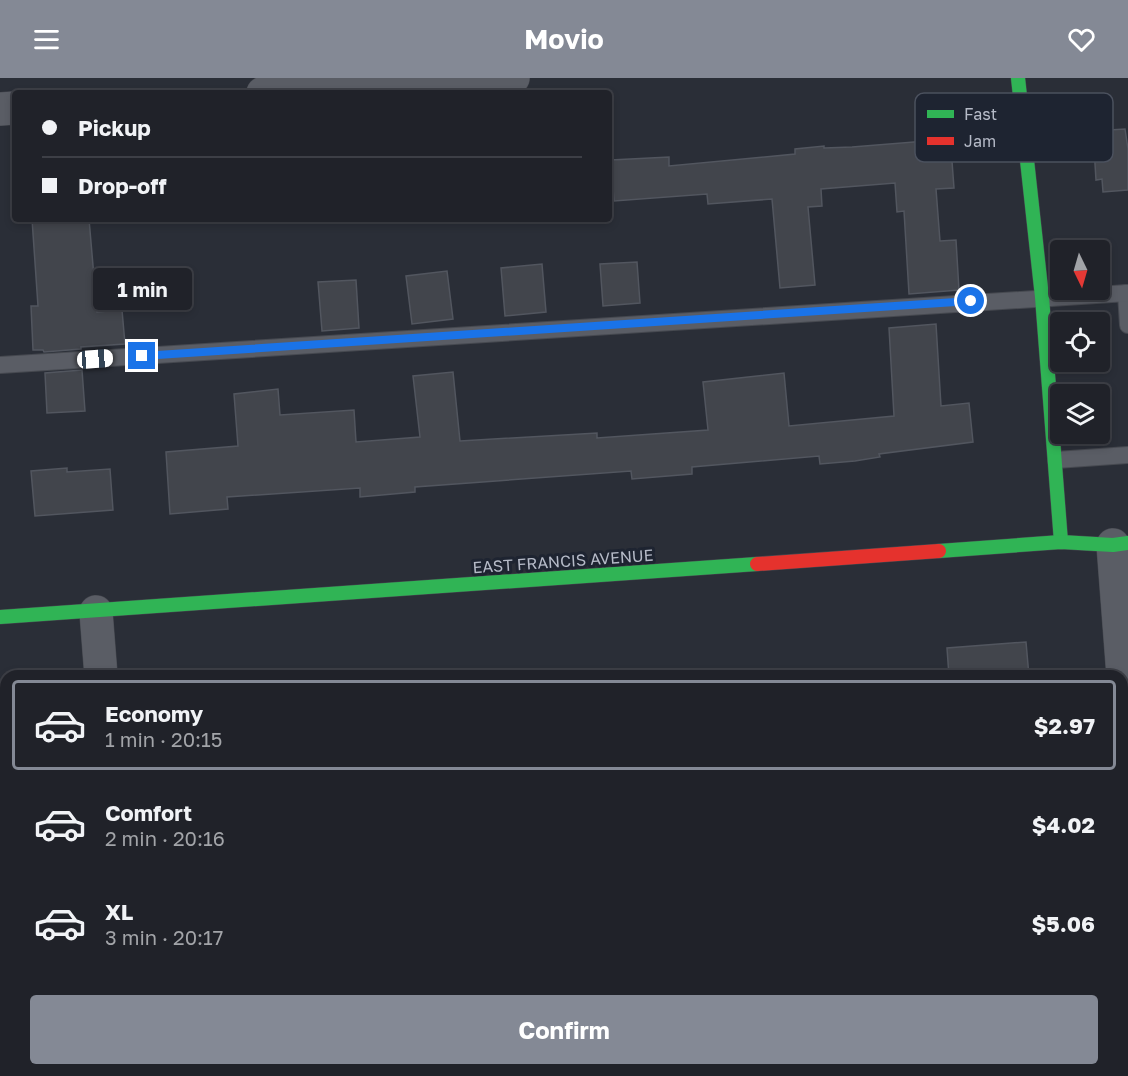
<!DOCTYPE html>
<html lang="en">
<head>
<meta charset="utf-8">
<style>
	body { margin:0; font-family:"Golos Text",sans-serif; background:#282a31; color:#f1f3f6; height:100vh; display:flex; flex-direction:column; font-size:22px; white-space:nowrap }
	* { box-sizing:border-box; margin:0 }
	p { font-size:20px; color:#a2a4a8 }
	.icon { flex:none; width:33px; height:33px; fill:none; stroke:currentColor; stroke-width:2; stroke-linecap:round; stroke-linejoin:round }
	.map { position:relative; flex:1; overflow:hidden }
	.drawer { position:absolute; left:0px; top:592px; width:1128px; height:406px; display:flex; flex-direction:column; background:#202229; border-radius:18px 18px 0 0; box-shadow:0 3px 9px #0003,0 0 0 2px #3d3f46 }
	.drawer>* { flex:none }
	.banner { position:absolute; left:12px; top:12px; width:600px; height:132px; border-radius:6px; box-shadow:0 3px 9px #0003,0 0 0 2px #3d3f46; display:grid; align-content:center; height:132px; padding:0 30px; background:#202229 }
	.needle { width:39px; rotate:175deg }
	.tools { position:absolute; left:1050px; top:162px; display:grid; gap:12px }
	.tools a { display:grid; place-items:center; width:60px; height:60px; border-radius:6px; background:#202229; box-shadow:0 3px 9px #0003,0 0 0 2px #3d3f46; font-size:30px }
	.end { position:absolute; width:27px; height:27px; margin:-14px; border:8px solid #1a73e8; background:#fff; box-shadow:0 0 0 3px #fff }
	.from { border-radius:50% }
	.bubble { position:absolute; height:42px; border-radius:6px; background:#202229; box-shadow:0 3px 9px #0003,0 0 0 2px #3d3f46; font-size:20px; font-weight:700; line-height:42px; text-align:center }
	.car { position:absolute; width:18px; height:36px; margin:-18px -9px; border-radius:8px; box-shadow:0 0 4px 2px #0007; background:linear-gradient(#fff 24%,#345 0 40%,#fff 0 76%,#345 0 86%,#fff 0) }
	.banner b { display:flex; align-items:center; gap:21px; height:57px; font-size:22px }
	.banner b+b { border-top:2px solid #3d3f46 }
	.banner i { width:15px; height:15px; background:#f1f3f6 }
	ul { padding:10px 0 0; list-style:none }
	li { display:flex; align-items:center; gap:18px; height:90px; margin:0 12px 9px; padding:0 18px; border:3px solid transparent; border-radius:6px }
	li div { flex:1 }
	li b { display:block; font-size:22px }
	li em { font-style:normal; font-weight:700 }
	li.on { border-color:#848995 }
	li>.icon { width:54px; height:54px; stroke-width:1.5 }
	.action { display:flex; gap:12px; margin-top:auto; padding:12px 30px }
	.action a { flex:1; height:69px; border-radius:6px; background:#848995; color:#fff; font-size:24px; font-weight:700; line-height:69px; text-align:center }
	header { display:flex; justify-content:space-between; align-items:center; height:78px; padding:0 30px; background:#848995; color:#fff; font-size:27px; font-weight:700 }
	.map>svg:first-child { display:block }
	.building { fill:#42454c; stroke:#52565f; stroke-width:1.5 }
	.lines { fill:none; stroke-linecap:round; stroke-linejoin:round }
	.lane-casing { stroke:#464950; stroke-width:18 }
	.street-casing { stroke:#464950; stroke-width:34 }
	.fast-casing { stroke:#464950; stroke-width:15 }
	.jam-casing { stroke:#464950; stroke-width:15 }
	.lane { stroke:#5a5d65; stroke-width:16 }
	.street { stroke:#5a5d65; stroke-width:33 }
	.fast { stroke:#30b455; stroke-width:14 }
	.jam { stroke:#e5322d; stroke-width:14 }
	.route { stroke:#1a73e8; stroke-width:8 }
	.labels { text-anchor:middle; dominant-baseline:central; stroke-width:6; stroke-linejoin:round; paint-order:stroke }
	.street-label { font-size:16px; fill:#b5bac7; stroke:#1e2431 }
	.key { fill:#1e2431; stroke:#4b515e; stroke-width:1.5 }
	.key-label { font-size:16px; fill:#b5bac7 }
</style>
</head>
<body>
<header><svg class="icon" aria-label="menu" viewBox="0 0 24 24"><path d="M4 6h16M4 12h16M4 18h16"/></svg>Movio<svg class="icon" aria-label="heart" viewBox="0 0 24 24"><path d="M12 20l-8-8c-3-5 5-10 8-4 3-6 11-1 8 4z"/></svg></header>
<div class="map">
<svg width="1128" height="998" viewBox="0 0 1128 998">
	<rect width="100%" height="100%" fill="#2a2e37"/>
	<g class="building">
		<polygon points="1125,51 1128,71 1128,112 1103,114 1102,101 1096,102 1093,53"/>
		<polygon points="926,63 927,71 951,70 954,110 936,111 940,163 956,162 959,212 909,216 904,133 897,134 895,105 821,111 822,128 808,129 815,207 780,210 772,121 708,126 707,116 614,123 611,82 669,79 669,88 795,76 795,71 824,68 824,70 852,69"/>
		<polygon points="32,141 89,141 97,234 122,232 125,266 81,269 81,271 44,274 43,272 33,272 31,228 38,228"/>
		<polygon points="637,184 640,225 603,228 600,186"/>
		<polygon points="542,186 546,234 505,238 501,190"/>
		<polygon points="447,193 453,241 412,246 406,198"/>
		<polygon points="356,202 359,250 322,253 318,204"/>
		<polygon points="936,246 941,328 969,325 973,364 879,376 880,379 855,383 820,386 819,378 692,389 692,396 632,401 631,393 415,409 415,414 360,419 360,410 227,419 228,431 170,436 166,374 238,368 234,316 278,311 280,337 354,332 356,364 420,359 413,298 453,294 460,363 597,355 597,360 708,352 703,304 784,295 789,348 894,338 889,250"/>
		<polygon points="82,292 85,333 47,335 45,295"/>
		<polygon points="67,390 67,394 110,391 113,432 35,438 31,393"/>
		<polygon points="1026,564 1029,598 949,598 947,570"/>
	</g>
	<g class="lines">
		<defs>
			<g id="lane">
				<polyline points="1126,215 1128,247"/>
				<polyline points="0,287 1128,215"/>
				<polyline points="1056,382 1128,377"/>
				<polyline points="0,727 6,727"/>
			</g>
			<g id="street">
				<polyline points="263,15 513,0"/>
				<polyline points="0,31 15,30"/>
				<polyline points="1113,467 1128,663"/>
				<polyline points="96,534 101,598"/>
				<polyline points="1122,979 1128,978"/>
				<polyline points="133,993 133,998"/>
				<polyline points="873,998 937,993"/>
			</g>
			<g id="fast">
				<polyline points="1018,0 1042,219 1061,464"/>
				<polyline points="939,473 1061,464 1113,467 1128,465"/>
				<polyline points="0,539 757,486"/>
			</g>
			<polyline id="jam" points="757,486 939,473"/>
		</defs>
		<use href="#lane" class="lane-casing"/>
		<use href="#street" class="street-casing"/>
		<use href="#fast" class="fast-casing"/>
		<use href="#jam" class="jam-casing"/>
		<use href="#lane" class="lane"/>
		<use href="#street" class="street"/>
		<use href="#fast" class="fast"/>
		<use href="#jam" class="jam"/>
	</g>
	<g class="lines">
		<polyline class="route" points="142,278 971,223"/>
	</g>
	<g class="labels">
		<g class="street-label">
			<text transform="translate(563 483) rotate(-4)">EAST FRANCIS AVENUE</text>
		</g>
	</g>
	<rect x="915" y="15" width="198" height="69" rx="9" class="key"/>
	<rect x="927" y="32" width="27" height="8" fill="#30b455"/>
	<rect x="927" y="59" width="27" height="8" fill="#e5322d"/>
	<g class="key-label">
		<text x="964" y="42">Fast</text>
		<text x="964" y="69">Jam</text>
	</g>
</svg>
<div class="tools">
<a><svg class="needle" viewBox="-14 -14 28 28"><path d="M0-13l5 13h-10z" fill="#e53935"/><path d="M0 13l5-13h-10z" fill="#a2a4a8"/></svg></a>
<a><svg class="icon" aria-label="locate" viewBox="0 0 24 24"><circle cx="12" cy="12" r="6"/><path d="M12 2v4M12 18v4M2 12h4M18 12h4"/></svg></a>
<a><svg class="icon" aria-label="layers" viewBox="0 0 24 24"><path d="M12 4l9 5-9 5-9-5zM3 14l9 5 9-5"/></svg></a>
</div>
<i class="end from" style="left:971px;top:223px"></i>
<i class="end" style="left:142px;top:278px"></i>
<div class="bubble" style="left:93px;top:190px;width:99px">1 min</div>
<i class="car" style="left:95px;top:281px;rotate:86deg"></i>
<div class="banner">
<b><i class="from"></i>Pickup</b>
<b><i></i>Drop-off</b>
</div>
<section class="drawer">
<ul>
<li class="on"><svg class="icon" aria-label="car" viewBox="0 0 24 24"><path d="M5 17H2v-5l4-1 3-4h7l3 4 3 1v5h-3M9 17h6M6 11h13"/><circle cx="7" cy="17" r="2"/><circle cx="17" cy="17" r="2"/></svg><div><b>Economy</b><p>1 min · 20:15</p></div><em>$2.97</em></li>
<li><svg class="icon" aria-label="car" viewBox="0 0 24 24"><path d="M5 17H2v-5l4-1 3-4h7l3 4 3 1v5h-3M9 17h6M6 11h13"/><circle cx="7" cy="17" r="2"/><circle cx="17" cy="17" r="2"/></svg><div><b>Comfort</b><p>2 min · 20:16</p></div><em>$4.02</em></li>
<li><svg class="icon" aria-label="car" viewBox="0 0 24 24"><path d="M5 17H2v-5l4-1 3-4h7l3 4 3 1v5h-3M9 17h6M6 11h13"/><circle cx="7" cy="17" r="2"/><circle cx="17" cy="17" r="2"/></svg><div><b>XL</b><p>3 min · 20:17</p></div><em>$5.06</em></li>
</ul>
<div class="action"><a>Confirm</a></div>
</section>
</div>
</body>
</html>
